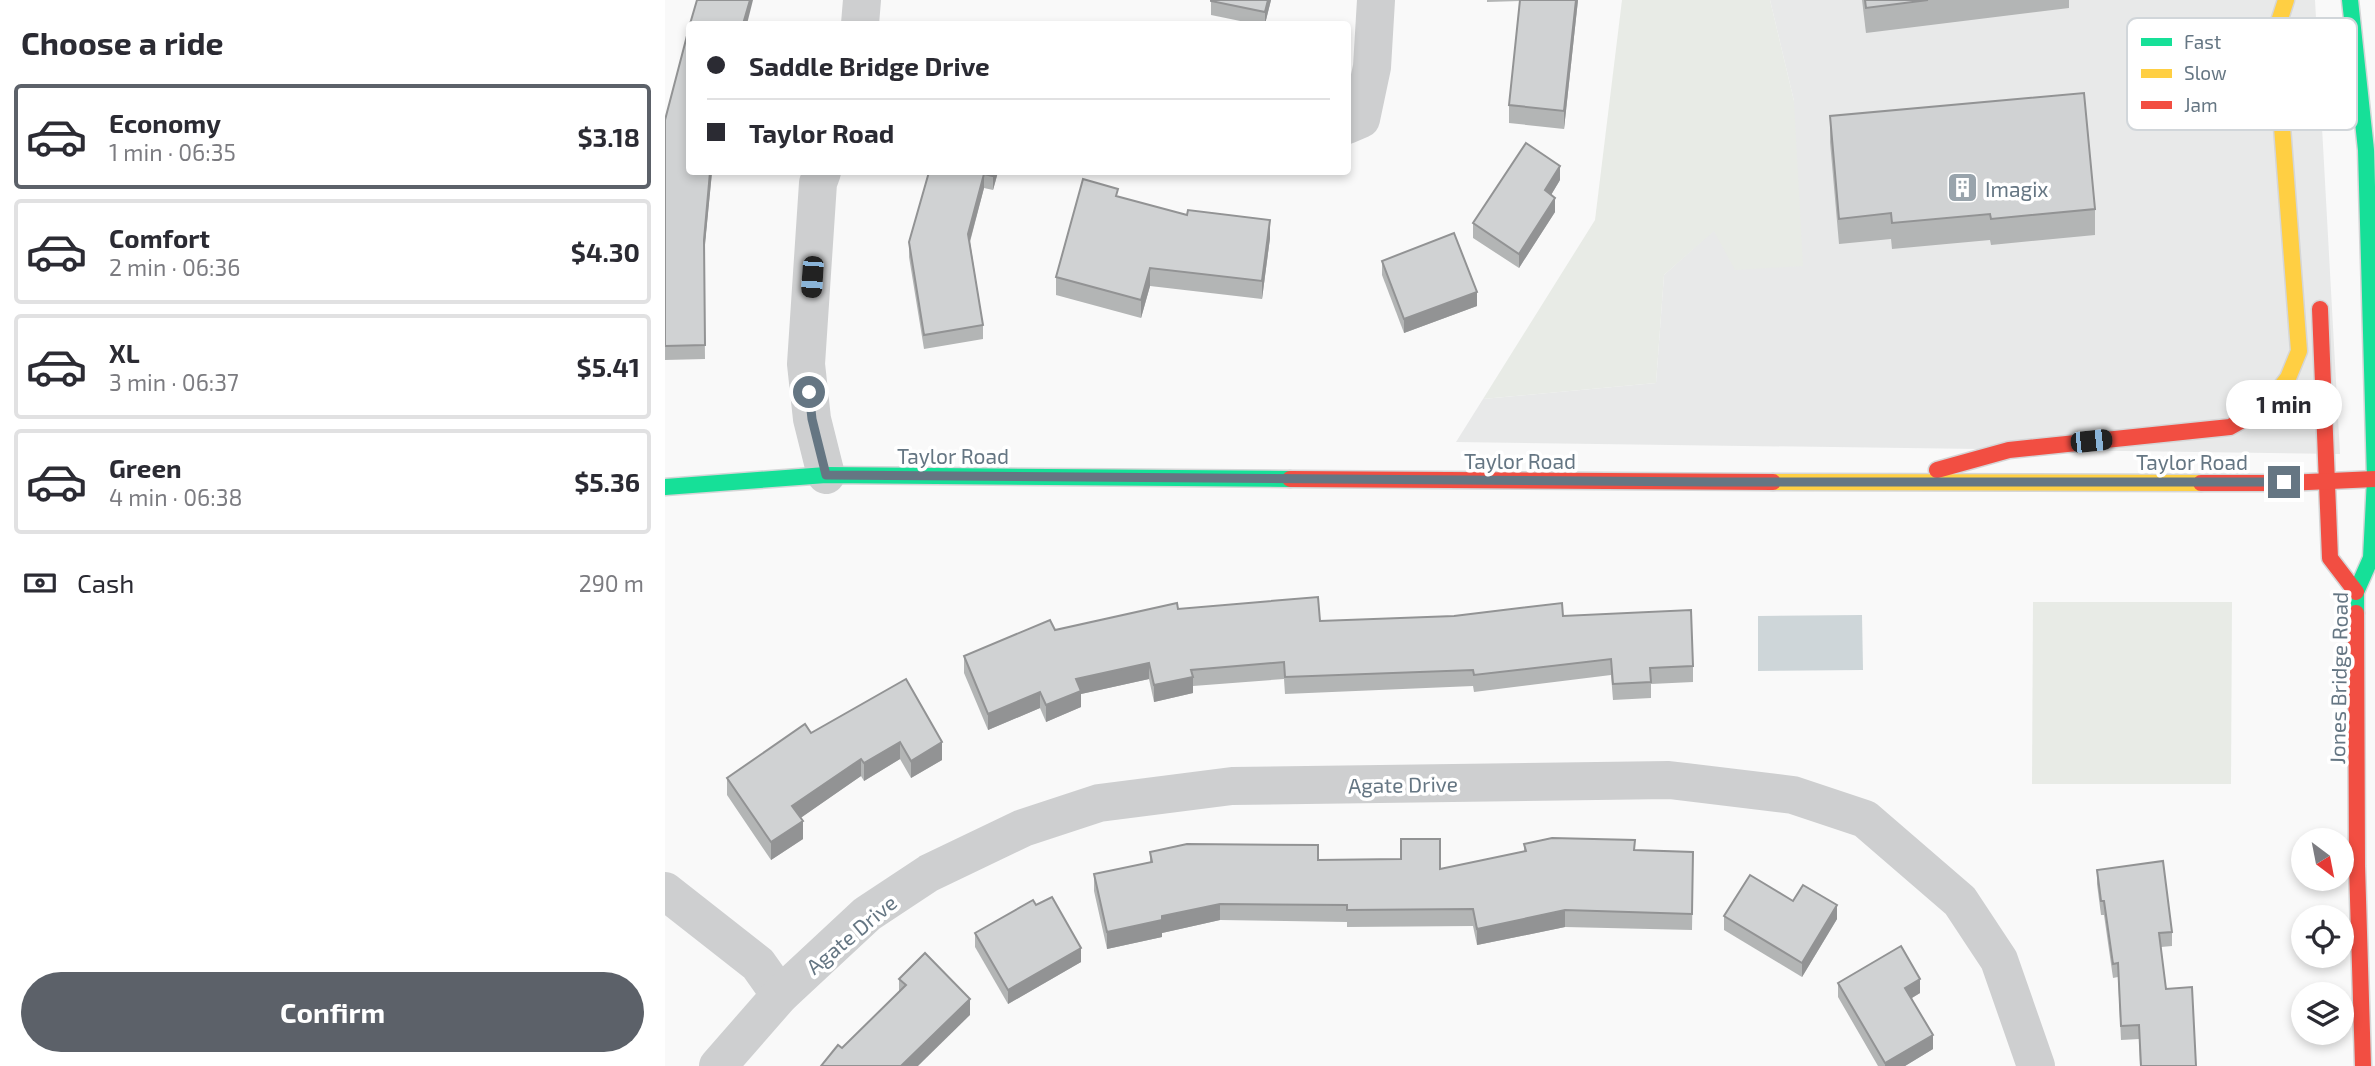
<!DOCTYPE html>
<html lang="en">
<head>
<meta charset="utf-8">
<style>
	body { margin:0; font-family:"Exo 2",sans-serif; background:#f7f7f7; color:#2b2b33; height:100vh; display:flex; flex-direction:column; font-size:26px; white-space:nowrap }
	* { box-sizing:border-box; margin:0 }
	p { font-size:23px; color:#7c7c81 }
	.icon { flex:none; width:38px; height:38px; fill:none; stroke:currentColor; stroke-width:2; stroke-linecap:round; stroke-linejoin:round }
	.map { position:relative; flex:1; overflow:hidden }
	.sheet { display:flex; flex-direction:column; background:#fff; width:665px }
	.sheet>* { flex:none }
	.banner { position:absolute; left:21px; top:21px; width:665px; height:154px; border-radius:7px; box-shadow:0 4px 10px #0003; display:grid; align-content:center; height:154px; padding:0 21px; background:#fff }
	.needle { width:46px; rotate:148deg }
	.controls { position:absolute; left:1626px; top:828px; display:grid; gap:14px }
	.controls a { display:grid; place-items:center; width:63px; height:63px; border-radius:50%; background:#fff; box-shadow:0 4px 10px #0003; font-size:35px }
	.end { position:absolute; width:32px; height:32px; margin:-16px; border:9px solid #657683; background:#fff; box-shadow:0 0 0 4px #fff }
	.from { border-radius:50% }
	.bubble { position:absolute; height:49px; border-radius:24px; background:#fff; box-shadow:0 4px 10px #0003; font-size:23px; font-weight:700; line-height:49px; text-align:center }
	.car { position:absolute; width:21px; height:42px; margin:-21px -10px; border-radius:9px; box-shadow:0 0 5px 2px #0007; background:linear-gradient(#222 24%,#8ab4d8 0 40%,#222 0 76%,#8ab4d8 0 86%,#222 0) }
	.banner b { display:flex; align-items:center; gap:24px; height:66px; font-size:26px }
	.banner b+b { border-top:2px solid #e1e1e2 }
	.banner i { width:18px; height:18px; background:#2b2b33 }
	ul { padding:0; list-style:none }
	li { display:flex; align-items:center; gap:21px; height:105px; margin:0 14px 10px; padding:0 7px; border:4px solid #e1e1e2; border-radius:7px }
	li div { flex:1 }
	li b { display:block; font-size:26px }
	li em { font-style:normal; font-weight:700 }
	li.active { border-color:#5c6169 }
	li>.icon { width:63px; height:63px; stroke-width:1.5 }
	h2 { padding:0 21px; font-size:32px; line-height:84px }
	.pay { display:flex; align-items:center; gap:18px; height:77px; padding:0 21px; font-size:26px }
	.pay p { margin-inline-start:auto }
	.button { display:flex; gap:14px; margin-top:auto; padding:14px 21px }
	.button a { flex:1; height:80px; border-radius:42px; background:#5c6169; color:#fff; font-size:28px; font-weight:700; line-height:80px; text-align:center }
	main { display:flex; flex:1; min-height:0 }
	.map>svg:first-child { display:block }
	.built { fill:#e8e9e9 }
	.green { fill:#e8ebe6 }
	.water { fill:#ced6d9 }
	.lines { fill:none; stroke-linecap:round; stroke-linejoin:round }
	.fast-casing { stroke:#d5d6d7; stroke-width:19 }
	.slow-casing { stroke:#d5d6d7; stroke-width:19 }
	.jam-casing { stroke:#d5d6d7; stroke-width:19 }
	.street { stroke:#cecfd0; stroke-width:38 }
	.fast { stroke:#16e098; stroke-width:16 }
	.slow { stroke:#ffcf43; stroke-width:16 }
	.jam { stroke:#f24e42; stroke-width:16 }
	.wall { fill:#b3b5b5 }
	.shaded-wall { fill:#929394 }
	.building { fill:#d0d2d3; stroke:#929394; stroke-width:2 }
	.route { stroke:#657683; stroke-width:9 }
	.labels { text-anchor:middle; dominant-baseline:central; stroke-width:7; stroke-linejoin:round; paint-order:stroke }
	.poi-label { font-size:21px; fill:#657683; stroke:#fff; text-anchor:start }
	.street-label { font-size:21px; fill:#657683; stroke:#fff }
	.key { fill:#fff; stroke:#d1d6da; stroke-width:2 }
	.key-label { font-size:19px; fill:#657683 }
</style>
</head>
<body>
<main>
<section class="sheet">
<h2>Choose a ride</h2>
<ul>
<li class="active"><svg class="icon" aria-label="car" viewBox="0 0 24 24"><path d="M5 17H2v-5l4-1 3-4h7l3 4 3 1v5h-3M9 17h6M6 11h13"/><circle cx="7" cy="17" r="2"/><circle cx="17" cy="17" r="2"/></svg><div><b>Economy</b><p>1 min · 06:35</p></div><em>$3.18</em></li>
<li><svg class="icon" aria-label="car" viewBox="0 0 24 24"><path d="M5 17H2v-5l4-1 3-4h7l3 4 3 1v5h-3M9 17h6M6 11h13"/><circle cx="7" cy="17" r="2"/><circle cx="17" cy="17" r="2"/></svg><div><b>Comfort</b><p>2 min · 06:36</p></div><em>$4.30</em></li>
<li><svg class="icon" aria-label="car" viewBox="0 0 24 24"><path d="M5 17H2v-5l4-1 3-4h7l3 4 3 1v5h-3M9 17h6M6 11h13"/><circle cx="7" cy="17" r="2"/><circle cx="17" cy="17" r="2"/></svg><div><b>XL</b><p>3 min · 06:37</p></div><em>$5.41</em></li>
<li><svg class="icon" aria-label="car" viewBox="0 0 24 24"><path d="M5 17H2v-5l4-1 3-4h7l3 4 3 1v5h-3M9 17h6M6 11h13"/><circle cx="7" cy="17" r="2"/><circle cx="17" cy="17" r="2"/></svg><div><b>Green</b><p>4 min · 06:38</p></div><em>$5.36</em></li>
</ul>
<div class="pay"><svg class="icon" aria-label="cash" viewBox="0 0 24 24"><path d="M3 7h18v10H3z"/><circle cx="12" cy="12" r="2"/></svg>Cash<p>290 m</p></div>
<div class="button"><a>Confirm</a></div>
</section>
<div class="map">
<svg width="1710" height="1066" viewBox="0 0 1710 1066">
	<rect width="100%" height="100%" fill="#f9f9f9"/>
	<polygon class="built" points="1105,0 1650,0 1675,454 791,442 818,399 991,383 999,275 1049,230 1129,101"/>
	<g class="green">
		<polygon points="957,0 1105,0 1129,101 1138,266 1070,270 1049,231 999,275 991,383 818,399 930,220"/>
		<polygon points="1368,602 1567,602 1566,784 1367,784"/>
	</g>
	<polygon class="water" points="1197,615 1198,670 1093,671 1093,616"/>
	<g class="lines">
		<defs>
			<g id="fast">
				<polyline points="1685,0 1701,150 1710,479 1706,558 1691,592 1691,613"/>
				<polyline points="0,487 161,475 625,479"/>
			</g>
			<g id="slow">
				<polyline points="1606,400 1623,378 1634,351 1610,34 1621,0"/>
				<polyline points="1108,482 1536,483"/>
			</g>
			<g id="jam">
				<polyline points="1655,309 1665,558 1691,592"/>
				<polyline points="1272,470 1344,450 1565,427 1590,413 1606,400"/>
				<polyline points="625,479 1108,482"/>
				<polyline points="1536,483 1619,483 1710,479"/>
				<polyline points="1691,613 1692,866 1698,1066"/>
			</g>
		</defs>
		<use href="#fast" class="fast-casing"/>
		<use href="#slow" class="slow-casing"/>
		<use href="#jam" class="jam-casing"/>
		<g class="street">
			<polyline points="195,24 197,0"/>
			<polyline points="682,125 696,119 707,67 711,0"/>
			<polyline points="157,172 153,183 141,364 147,419 161,475"/>
			<polyline points="0,891 93,964 115,995"/>
			<polyline points="53,1066 115,995 202,914 264,873 358,828 434,803 567,786 1004,780 1128,795 1200,819 1295,901 1334,960 1371,1066"/>
		</g>
		<use href="#fast" class="fast"/>
		<use href="#slow" class="slow"/>
		<use href="#jam" class="jam"/>
	</g>
	<g class="wall">
		<polygon points="546,0 606,0 600,24 590,24 546,15"/>
		<polygon points="822,0 913,0 899,129 844,123 844,105 855,1 822,2"/>
		<polygon points="1197,0 1404,0 1404,8 1201,33"/>
		<polygon points="1165,116 1430,209 1430,235 1326,245 1325,240 1227,249 1226,239 1174,244 1165,142"/>
		<polygon points="0,120 24,172 47,172 39,253 40,359 0,360"/>
		<polygon points="264,172 333,172 328,190 319,188 305,242 318,325 318,339 259,349 244,257 244,242"/>
		<polygon points="895,180 886,195 890,212 854,268 808,238 808,223"/>
		<polygon points="453,197 605,238 597,299 485,286 476,318 391,295 391,277"/>
		<polygon points="717,261 812,306 739,333 717,275"/>
		<polygon points="513,609 655,621 898,616 1028,666 1028,682 986,684 986,698 948,700 946,675 809,692 808,686 620,694 619,679 528,686 528,693 489,702 484,679 416,694 416,707 381,722 375,708 323,730 299,673 299,656 390,630"/>
		<polygon points="241,679 277,760 246,778 235,759 199,781 196,776 135,818 138,839 106,860 62,795 62,778 146,733"/>
		<polygon points="859,844 970,850 1028,868 1027,930 900,927 812,945 808,926 682,927 682,922 555,920 497,933 497,937 442,949 429,891 429,874 485,863 485,852 653,860 775,869 859,852"/>
		<polygon points="1432,870 1507,932 1507,946 1496,947 1501,989 1531,1066 1475,1066 1474,1039 1456,1040 1453,977 1448,978 1439,915 1436,915 1432,884"/>
		<polygon points="371,905 416,962 343,1004 310,947 310,933"/>
		<polygon points="1059,916 1172,919 1137,977 1059,930"/>
		<polygon points="234,979 305,1015 177,1048 234,993"/>
		<polygon points="1173,983 1255,993 1247,998 1268,1049 1240,1066 1213,1066 1173,997"/>
	</g>
	<g class="shaded-wall">
		<polygon points="85,0 88,0 82,24 78,24"/>
		<polygon points="603,0 606,0 600,24 600,12"/>
		<polygon points="911,0 913,0 899,129 899,111"/>
		<polygon points="895,166 895,180 880,205 880,190"/>
		<polygon points="45,172 47,172 39,255 39,240"/>
		<polygon points="329,172 333,172 328,190 328,176"/>
		<polygon points="319,174 319,188 303,248 303,234"/>
		<polygon points="890,198 890,212 854,268 854,254"/>
		<polygon points="605,220 605,238 597,299 597,281"/>
		<polygon points="485,268 485,286 476,318 476,300"/>
		<polygon points="812,292 812,306 739,333 739,319"/>
		<polygon points="484,663 484,679 416,694 416,707 381,722 381,705 411,679"/>
		<polygon points="528,677 528,693 489,702 489,685"/>
		<polygon points="375,692 375,708 323,730 323,714"/>
		<polygon points="235,742 235,759 199,781 199,763"/>
		<polygon points="277,742 277,760 246,778 246,761"/>
		<polygon points="196,759 196,776 127,824 127,806"/>
		<polygon points="138,821 138,839 106,860 106,842"/>
		<polygon points="555,904 555,920 497,933 497,937 442,949 442,932 497,916"/>
		<polygon points="1172,905 1172,919 1137,977 1137,963"/>
		<polygon points="900,910 900,927 812,945 812,929"/>
		<polygon points="416,948 416,962 343,1004 343,990"/>
		<polygon points="1255,979 1255,993 1240,1002 1240,988"/>
		<polygon points="305,999 305,1015 253,1066 236,1066"/>
		<polygon points="1268,1035 1268,1049 1240,1066 1220,1066 1220,1063"/>
	</g>
	<g class="building">
		<polygon points="32,0 85,0 78,24 25,24"/>
		<polygon points="546,0 603,0 600,12 546,1"/>
		<polygon points="855,0 911,0 899,111 844,105"/>
		<polygon points="1200,0 1263,0 1201,8"/>
		<polygon points="24,28 24,172 45,172 39,240 40,345 0,346 0,120"/>
		<polygon points="1419,93 1430,209 1326,219 1325,214 1227,223 1226,213 1174,219 1165,116"/>
		<polygon points="861,143 895,166 880,190 890,198 854,254 808,223"/>
		<polygon points="264,172 329,172 328,176 319,174 303,234 318,325 259,335 244,242"/>
		<polygon points="418,179 453,189 451,196 522,215 523,210 605,220 597,281 485,268 476,300 391,277"/>
		<polygon points="789,233 812,292 739,319 717,261"/>
		<polygon points="653,597 655,621 789,616 897,603 898,616 1026,610 1028,666 985,668 986,682 948,684 946,659 809,675 808,670 620,677 619,662 526,670 528,677 489,685 484,663 411,679 416,691 381,705 375,692 323,714 299,656 385,620 390,630 512,603 513,609"/>
		<polygon points="241,679 277,742 246,761 235,742 199,763 196,759 127,806 138,821 106,842 62,778 140,724 146,733"/>
		<polygon points="887,838 970,840 969,850 1028,852 1027,914 900,910 812,929 808,909 682,910 682,905 555,904 497,916 497,920 442,932 429,874 487,862 485,852 522,844 653,845 653,860 736,859 736,839 775,839 775,869 861,851 859,844"/>
		<polygon points="1498,861 1507,932 1494,933 1501,989 1527,987 1531,1066 1476,1066 1474,1025 1456,1026 1453,963 1448,964 1439,901 1436,901 1432,870"/>
		<polygon points="1085,875 1128,901 1138,885 1172,905 1137,963 1059,916"/>
		<polygon points="387,897 416,948 343,990 310,933 368,900 371,905"/>
		<polygon points="1236,946 1255,979 1240,988 1268,1035 1220,1063 1173,983"/>
		<polygon points="260,953 305,999 236,1066 156,1066 173,1045 177,1048 241,985 234,979"/>
	</g>
	<g class="lines">
		<polyline class="route" points="144,392 147,419 161,475 1047,482 1619,482"/>
	</g>
	<defs>
		<symbol id="building-square" viewBox="-11 -11 22 22"><rect x="-9" y="-9" width="18" height="18" rx="4" fill="#99a4ac" stroke="#fff"/><path d="M-4-6H4V6H1V3H-1V6H-4ZM-2.5-4.3h1.7v1.8h-1.7ZM.8-4.3h1.7v1.8H.8ZM-2.5-1h1.7V.8h-1.7ZM.8-1h1.7V.8H.8Z" fill="#fff"/></symbol>
	</defs>
	<g fill-rule="evenodd">
		<use href="#building-square" x="1280" y="170" width="35" height="35"/>
	</g>
	<g class="labels">
		<g class="poi-label">
			<text x="1320" y="188">Imagix</text>
		</g>
		<g class="street-label">
			<text x="288" y="455">Taylor Road</text>
			<text x="855" y="460">Taylor Road</text>
			<text x="1527" y="461">Taylor Road</text>
			<text transform="translate(1673 678) rotate(-89)">Jones Bridge Road</text>
			<text transform="translate(738 784) rotate(-1)">Agate Drive</text>
			<text transform="translate(186 934) rotate(-40)">Agate Drive</text>
		</g>
	</g>
	<rect x="1462" y="18" width="230" height="112" rx="10" class="key"/>
	<rect x="1476" y="38" width="31" height="8" fill="#16e098"/>
	<rect x="1476" y="69" width="31" height="9" fill="#ffcf43"/>
	<rect x="1476" y="101" width="31" height="8" fill="#f24e42"/>
	<g class="key-label">
		<text x="1519" y="49">Fast</text>
		<text x="1519" y="80">Slow</text>
		<text x="1519" y="112">Jam</text>
	</g>
</svg>
<div class="controls">
<a><svg class="needle" viewBox="-14 -14 28 28"><path d="M0-13l5 13h-10z" fill="#e53935"/><path d="M0 13l5-13h-10z" fill="#7c7c81"/></svg></a>
<a><svg class="icon" aria-label="locate" viewBox="0 0 24 24"><circle cx="12" cy="12" r="6"/><path d="M12 2v4M12 18v4M2 12h4M18 12h4"/></svg></a>
<a><svg class="icon" aria-label="layers" viewBox="0 0 24 24"><path d="M12 4l9 5-9 5-9-5zM3 14l9 5 9-5"/></svg></a>
</div>
<i class="end from" style="left:144px;top:392px"></i>
<i class="end" style="left:1619px;top:482px"></i>
<div class="bubble" style="left:1561px;top:380px;width:116px">1 min</div>
<i class="car" style="left:147px;top:277px;rotate:184deg"></i>
<i class="car" style="left:1426px;top:441px;rotate:84deg"></i>
<div class="banner">
<b><i class="from"></i>Saddle Bridge Drive</b>
<b><i></i>Taylor Road</b>
</div>
</div>
</main>
</body>
</html>
